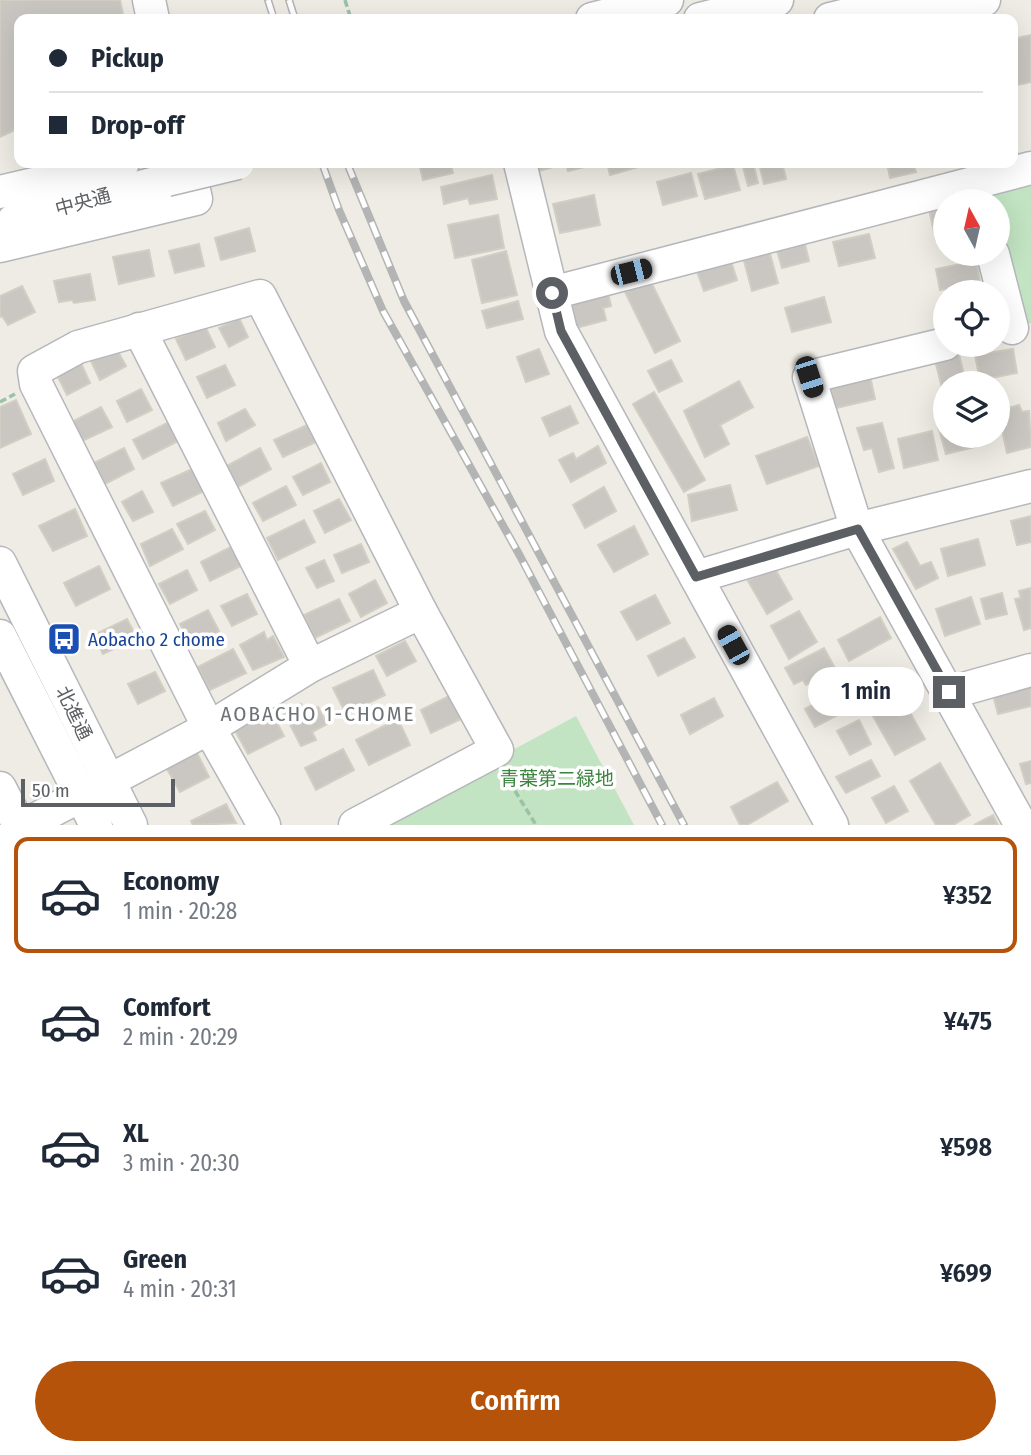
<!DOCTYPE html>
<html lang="en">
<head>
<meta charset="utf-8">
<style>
	body { margin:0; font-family:"Fira Sans Condensed","Noto Sans JP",sans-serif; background:#f6f6f7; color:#1f2937; height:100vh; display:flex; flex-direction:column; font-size:26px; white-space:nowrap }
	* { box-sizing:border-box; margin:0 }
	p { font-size:23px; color:#747a83 }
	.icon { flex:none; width:38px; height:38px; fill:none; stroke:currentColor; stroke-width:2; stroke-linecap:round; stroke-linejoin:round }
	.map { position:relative; height:825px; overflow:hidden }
	.side { display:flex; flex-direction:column; background:#fff; flex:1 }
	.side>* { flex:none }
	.guide { position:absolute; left:14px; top:14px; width:1004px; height:154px; border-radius:14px; box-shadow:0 7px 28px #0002; display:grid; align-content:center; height:154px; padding:0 35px; background:#fff }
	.needle { width:46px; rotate:352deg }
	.fabs { position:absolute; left:933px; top:189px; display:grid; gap:14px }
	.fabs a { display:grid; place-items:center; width:77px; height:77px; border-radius:50%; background:#fff; box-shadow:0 7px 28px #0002; font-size:35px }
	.scale { position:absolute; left:21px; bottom:18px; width:154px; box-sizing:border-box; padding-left:7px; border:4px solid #5c6064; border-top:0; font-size:19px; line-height:24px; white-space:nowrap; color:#5c6064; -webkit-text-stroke:5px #fff; paint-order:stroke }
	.end { position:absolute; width:32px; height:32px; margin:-16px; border:9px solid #5c6064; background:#fff; box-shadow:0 0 0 4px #fff }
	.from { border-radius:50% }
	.bubble { position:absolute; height:49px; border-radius:24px; background:#fff; box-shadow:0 7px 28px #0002; font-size:23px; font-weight:600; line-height:49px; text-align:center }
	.car { position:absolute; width:21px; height:42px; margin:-21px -10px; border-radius:9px; box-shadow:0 0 5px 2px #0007; background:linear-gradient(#222 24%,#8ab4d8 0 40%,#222 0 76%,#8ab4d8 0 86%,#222 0) }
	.guide b { display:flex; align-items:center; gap:24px; height:66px; font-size:26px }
	.guide b+b { border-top:2px solid #e0e1e3 }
	.guide i { width:18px; height:18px; background:#1f2937 }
	ul { padding:12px 0 0; list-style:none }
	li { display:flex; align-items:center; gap:21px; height:116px; margin:0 14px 10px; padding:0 21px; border:4px solid transparent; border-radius:14px }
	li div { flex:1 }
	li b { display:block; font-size:26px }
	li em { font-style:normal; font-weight:600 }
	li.current { border-color:#b45309 }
	li>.icon { width:63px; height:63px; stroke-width:1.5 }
	.cta { display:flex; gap:14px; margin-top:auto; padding:14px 35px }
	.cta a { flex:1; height:80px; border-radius:42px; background:#b45309; color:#fff; font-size:28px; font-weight:600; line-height:80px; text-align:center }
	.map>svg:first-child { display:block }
	.green { fill:#c2e4c2 }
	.building { fill:#cac7c2; stroke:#d2cec3; stroke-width:2 }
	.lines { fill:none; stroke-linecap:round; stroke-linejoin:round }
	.minor-casing { stroke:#b5b7bb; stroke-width:35 }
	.path { stroke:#9ac2a6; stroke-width:3.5; stroke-dasharray:7 3.5; stroke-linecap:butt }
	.minor { stroke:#fff; stroke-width:32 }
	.rail-casing { stroke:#b3b4b4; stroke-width:8 }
	.rail { stroke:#fff; stroke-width:5; stroke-dasharray:16; stroke-linecap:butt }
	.minor-bridge-casing { stroke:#b5b7bb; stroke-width:35; stroke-linecap:butt }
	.minor-bridge { stroke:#fff; stroke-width:32 }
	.route { stroke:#5c6064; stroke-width:9 }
	.labels { text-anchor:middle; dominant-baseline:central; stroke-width:7; stroke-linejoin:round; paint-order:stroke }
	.street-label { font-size:19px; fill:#5c6064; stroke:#fff }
	.transit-label { font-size:19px; fill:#164399; stroke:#fff; text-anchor:start }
	.park-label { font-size:19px; fill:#3b853f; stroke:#fff }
	.neighbourhood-label { font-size:21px; letter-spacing:2px; fill:#6d7276; stroke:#fff }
</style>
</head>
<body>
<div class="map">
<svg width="1031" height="825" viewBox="0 0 1031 825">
	<rect width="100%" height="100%" fill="#eeece4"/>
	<g class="green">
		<polygon points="1031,168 1031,323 1012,328 998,254 998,201 980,201 976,183"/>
		<polygon points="576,716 634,825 373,825"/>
	</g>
	<g class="building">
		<polygon points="0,0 120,0 124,19 19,19 19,128 0,137"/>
		<polygon points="1031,35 1031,82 1013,86 1013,39"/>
		<polygon points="419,163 450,163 453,173 423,180"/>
		<polygon points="529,163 559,163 560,165 531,173"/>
		<polygon points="566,163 596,163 597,164 568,171"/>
		<polygon points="607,163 637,163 638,167 610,175"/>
		<polygon points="742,163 753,163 758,183 748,186"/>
		<polygon points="759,163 782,163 786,179 764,184"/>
		<polygon points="887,163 913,163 916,172 890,178"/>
		<polygon points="733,165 740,190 705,199 698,174"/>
		<polygon points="691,173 697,196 663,205 657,182"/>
		<polygon points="492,175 497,199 470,204 468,198 444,204 441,187"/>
		<polygon points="594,195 600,225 560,233 553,204"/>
		<polygon points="945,207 945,238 936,240 929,210"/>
		<polygon points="498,215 504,248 455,258 448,225"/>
		<polygon points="249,228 255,251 221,260 215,238"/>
		<polygon points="869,234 875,258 839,266 833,242"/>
		<polygon points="804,240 809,261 782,268 776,247"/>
		<polygon points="199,244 204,266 175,273 169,251"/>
		<polygon points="149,250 154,276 119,284 113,257"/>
		<polygon points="769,250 778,283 752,291 743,257"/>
		<polygon points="506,251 517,295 482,303 472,260"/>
		<polygon points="730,258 737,280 704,291 696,269"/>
		<polygon points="976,261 980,282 940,290 936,269"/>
		<polygon points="90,274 95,300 74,303 72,300 59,302 54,281"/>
		<polygon points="650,280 680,341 655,353 625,292"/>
		<polygon points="22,286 35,312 8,325 2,316 0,317 0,296"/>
		<polygon points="608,293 611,306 603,308 606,320 576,328 572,302"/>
		<polygon points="824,297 831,322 792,332 785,308"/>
		<polygon points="518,301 523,319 487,328 482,311"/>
		<polygon points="239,318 248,337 229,347 219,328"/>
		<polygon points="205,326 215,347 186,360 176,339"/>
		<polygon points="116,348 126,366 100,380 91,361"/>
		<polygon points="539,349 549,374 526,382 517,357"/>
		<polygon points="1013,349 1017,373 980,380 975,355"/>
		<polygon points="959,355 966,383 945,383 945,400 935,360"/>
		<polygon points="671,360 682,381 659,392 648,371"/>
		<polygon points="80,361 90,383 67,395 56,373"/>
		<polygon points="225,365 235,385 207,398 197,377"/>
		<polygon points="870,376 875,399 836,408 830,385"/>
		<polygon points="739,381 753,407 720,425 729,444 705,457 684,411"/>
		<polygon points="141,389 152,410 127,422 117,401"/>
		<polygon points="654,392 705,480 684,492 633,404"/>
		<polygon points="16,400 31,434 0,448 0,407"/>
		<polygon points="1019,405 1022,412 1029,411 1031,447 1007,453 998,411"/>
		<polygon points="570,406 578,423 550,436 542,418"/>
		<polygon points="101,407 112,427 80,442 70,423"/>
		<polygon points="245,409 255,425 226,441 218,423"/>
		<polygon points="169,422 178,441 143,459 133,440"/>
		<polygon points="882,423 894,468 879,472 872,448 864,450 857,428"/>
		<polygon points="945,424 945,436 985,436 987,444 946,454 938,426"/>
		<polygon points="307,425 316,442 283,457 274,440"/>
		<polygon points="932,431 938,460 904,468 898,439"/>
		<polygon points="807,437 819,466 767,484 756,456"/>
		<polygon points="598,446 606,463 571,482 559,460 573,453 576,459"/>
		<polygon points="124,448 134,469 105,484 94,463"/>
		<polygon points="260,448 271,469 238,487 227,466"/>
		<polygon points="45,459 54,481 23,495 13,474"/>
		<polygon points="321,463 330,482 303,495 293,477"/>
		<polygon points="192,469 204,491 173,506 161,483"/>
		<polygon points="730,485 737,510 692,521 688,495"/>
		<polygon points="286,486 296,505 263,521 253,503"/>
		<polygon points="604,487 616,511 585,528 573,505"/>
		<polygon points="142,491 153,512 133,521 122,502"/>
		<polygon points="339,499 351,520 325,533 314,511"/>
		<polygon points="75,509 87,536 53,551 39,526"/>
		<polygon points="205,511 215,530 188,544 177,524"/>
		<polygon points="1031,516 1031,542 1017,545 1011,521"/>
		<polygon points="304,520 315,542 278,560 267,538"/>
		<polygon points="634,526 648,554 614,572 598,545"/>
		<polygon points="172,529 183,549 150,566 141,544"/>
		<polygon points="978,539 985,565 948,576 941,549"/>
		<polygon points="907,542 920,566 931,562 938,578 916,589 893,549"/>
		<polygon points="361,544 369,562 342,573 334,555"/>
		<polygon points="235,545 243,565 210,581 201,562"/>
		<polygon points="324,560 334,581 317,588 306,568"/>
		<polygon points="99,566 110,589 76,606 64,583"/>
		<polygon points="774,567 792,599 767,614 748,581"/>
		<polygon points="187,570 197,590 170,604 159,584"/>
		<polygon points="375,580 387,603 361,617 349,594"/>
		<polygon points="1031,588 1031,628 1024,630 1015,599 1021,598 1019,591"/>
		<polygon points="1002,593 1007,614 986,619 981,599"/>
		<polygon points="247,594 257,614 232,626 221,606"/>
		<polygon points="655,595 670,623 637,640 621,612"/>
		<polygon points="971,597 980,624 945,636 936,609"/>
		<polygon points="339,599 350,621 315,638 304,615"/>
		<polygon points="208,610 219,631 191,645 180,624"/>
		<polygon points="799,611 817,642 789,659 771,626"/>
		<polygon points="880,617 891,638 849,661 838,640"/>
		<polygon points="127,619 137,638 103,654 94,635"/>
		<polygon points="264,632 267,640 273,636 284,657 253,670 240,645"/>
		<polygon points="684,638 695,657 658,676 648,656"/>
		<polygon points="405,641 416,661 387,676 376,656"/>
		<polygon points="824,648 836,670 806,685 803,680 794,684 785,668"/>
		<polygon points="233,649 246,673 210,690 198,667"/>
		<polygon points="373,670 385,695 346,714 333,688"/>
		<polygon points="886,670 925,739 895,755 856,686"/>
		<polygon points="155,672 165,691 138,704 128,684"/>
		<polygon points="1031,685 1031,706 998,714 992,691"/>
		<polygon points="841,689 851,708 815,727 805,709"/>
		<polygon points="449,696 461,719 431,733 421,710"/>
		<polygon points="714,698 723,716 690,734 681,715"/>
		<polygon points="301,704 306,714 318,707 327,724 312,732 316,740 301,746 284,713"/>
		<polygon points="270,709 284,736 248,754 233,727"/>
		<polygon points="398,719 410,745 369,765 356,740"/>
		<polygon points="859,720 871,744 850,755 837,731"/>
		<polygon points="193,745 209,777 180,792 162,760"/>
		<polygon points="343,749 354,770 316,790 305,768"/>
		<polygon points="871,760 880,776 846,793 836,777"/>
		<polygon points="1031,761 1031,783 1026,784 1020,764"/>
		<polygon points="940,763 970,815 953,825 936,825 910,781"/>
		<polygon points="777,782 788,801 747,825 740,825 731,807"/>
		<polygon points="894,786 908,811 886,823 872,798"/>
		<polygon points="226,804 236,823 193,825 191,821"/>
		<polygon points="993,815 998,825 974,825"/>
	</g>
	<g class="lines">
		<defs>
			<g id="minor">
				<polyline points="149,0 153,19"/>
				<polyline points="592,19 667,0"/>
				<polyline points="700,19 777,0"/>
				<polyline points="830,19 910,0"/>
				<polyline points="909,19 984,0"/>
				<polyline points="520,163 561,331 832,825"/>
				<polyline points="0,192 123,163"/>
				<polyline points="13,221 167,180"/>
				<polyline points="0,246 196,199 188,163"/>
				<polyline points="993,254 1012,328"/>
				<polyline points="552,293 1031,168"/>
				<polyline points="139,329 310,666"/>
				<polyline points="945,344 809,377 857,529 1021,825"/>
				<polyline points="0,563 131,825"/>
				<polyline points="696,577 857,529 1031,486"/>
				<polyline points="0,636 96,825"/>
				<polyline points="949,693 1031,670"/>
				<polyline points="0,788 19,825"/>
				<polyline points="25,825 209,728 310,666 421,612"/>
				<polyline points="264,825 209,728 36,384 34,371 78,347 260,296 421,612 497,750 355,825"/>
			</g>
		</defs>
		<use href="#minor" class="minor-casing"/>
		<g class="path">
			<polyline points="345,0 351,19"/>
			<polyline points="0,402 15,394"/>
			<polyline points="504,773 536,825"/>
		</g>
		<use href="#minor" class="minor"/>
		<defs>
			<g id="rail">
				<polyline points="268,0 274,19"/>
				<polyline points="289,0 295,19"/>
				<polyline points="322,163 339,210 383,311 520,556 662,825"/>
				<polyline points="347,163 404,301 684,825"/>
			</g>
		</defs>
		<use href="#rail" class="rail-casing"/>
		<use href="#rail" class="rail"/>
		<defs>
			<polyline id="minor-bridge" points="167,180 238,163"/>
		</defs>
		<use href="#minor-bridge" class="minor-bridge-casing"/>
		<use href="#minor-bridge" class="minor-bridge"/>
	</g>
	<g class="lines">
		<polyline class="route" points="552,293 561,331 696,577 858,529 949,692"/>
	</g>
	<defs>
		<symbol id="bus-square" viewBox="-11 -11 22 22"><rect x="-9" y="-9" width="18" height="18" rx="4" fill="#1a4fb4" stroke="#fff"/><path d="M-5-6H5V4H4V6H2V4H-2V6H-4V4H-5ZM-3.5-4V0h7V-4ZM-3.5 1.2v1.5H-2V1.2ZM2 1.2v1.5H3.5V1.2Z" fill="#fff"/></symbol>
	</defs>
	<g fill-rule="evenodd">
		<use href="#bus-square" x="45" y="620" width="38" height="38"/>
	</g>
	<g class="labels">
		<g class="street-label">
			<text transform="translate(83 202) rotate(-15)">中央通</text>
			<text transform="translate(74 713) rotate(64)">北進通</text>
		</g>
		<g class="transit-label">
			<text x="88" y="639">Aobacho 2 chome</text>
		</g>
		<g class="park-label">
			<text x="557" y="778">青葉第二緑地</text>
		</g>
		<g class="neighbourhood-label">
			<text x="318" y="714">AOBACHO 1-CHOME</text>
		</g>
	</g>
</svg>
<div class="fabs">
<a><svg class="needle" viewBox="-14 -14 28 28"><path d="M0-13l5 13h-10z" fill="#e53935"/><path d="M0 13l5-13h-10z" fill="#747a83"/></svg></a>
<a><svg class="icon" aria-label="locate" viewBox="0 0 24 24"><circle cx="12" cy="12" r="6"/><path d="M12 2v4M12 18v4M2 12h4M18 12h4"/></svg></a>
<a><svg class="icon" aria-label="layers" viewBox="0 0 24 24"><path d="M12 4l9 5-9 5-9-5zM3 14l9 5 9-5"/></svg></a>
</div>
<div class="scale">50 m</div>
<i class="end from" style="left:552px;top:293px"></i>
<i class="end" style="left:949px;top:692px"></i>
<div class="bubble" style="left:808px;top:667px;width:116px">1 min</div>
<i class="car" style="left:631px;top:272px;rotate:76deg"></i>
<i class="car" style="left:809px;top:377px;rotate:162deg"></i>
<i class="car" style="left:733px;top:645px;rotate:331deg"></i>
<div class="guide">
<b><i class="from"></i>Pickup</b>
<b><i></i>Drop-off</b>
</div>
</div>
<section class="side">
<ul>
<li class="current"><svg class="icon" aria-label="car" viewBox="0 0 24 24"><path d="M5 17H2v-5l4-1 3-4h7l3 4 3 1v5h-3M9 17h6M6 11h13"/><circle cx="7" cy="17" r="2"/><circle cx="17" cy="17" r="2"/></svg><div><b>Economy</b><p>1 min · 20:28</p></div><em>¥352</em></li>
<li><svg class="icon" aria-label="car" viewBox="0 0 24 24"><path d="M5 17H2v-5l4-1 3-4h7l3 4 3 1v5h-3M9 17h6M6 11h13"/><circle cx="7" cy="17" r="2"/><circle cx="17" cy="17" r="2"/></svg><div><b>Comfort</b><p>2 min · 20:29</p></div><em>¥475</em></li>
<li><svg class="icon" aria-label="car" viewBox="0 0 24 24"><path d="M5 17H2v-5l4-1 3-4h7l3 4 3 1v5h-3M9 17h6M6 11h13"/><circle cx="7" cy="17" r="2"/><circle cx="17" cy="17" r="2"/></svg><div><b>XL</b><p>3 min · 20:30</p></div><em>¥598</em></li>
<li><svg class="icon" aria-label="car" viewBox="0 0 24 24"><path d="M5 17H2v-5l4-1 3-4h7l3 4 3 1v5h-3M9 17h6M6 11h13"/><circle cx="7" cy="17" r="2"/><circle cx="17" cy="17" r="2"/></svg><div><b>Green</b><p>4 min · 20:31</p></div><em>¥699</em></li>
</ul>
<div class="cta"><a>Confirm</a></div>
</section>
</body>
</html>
